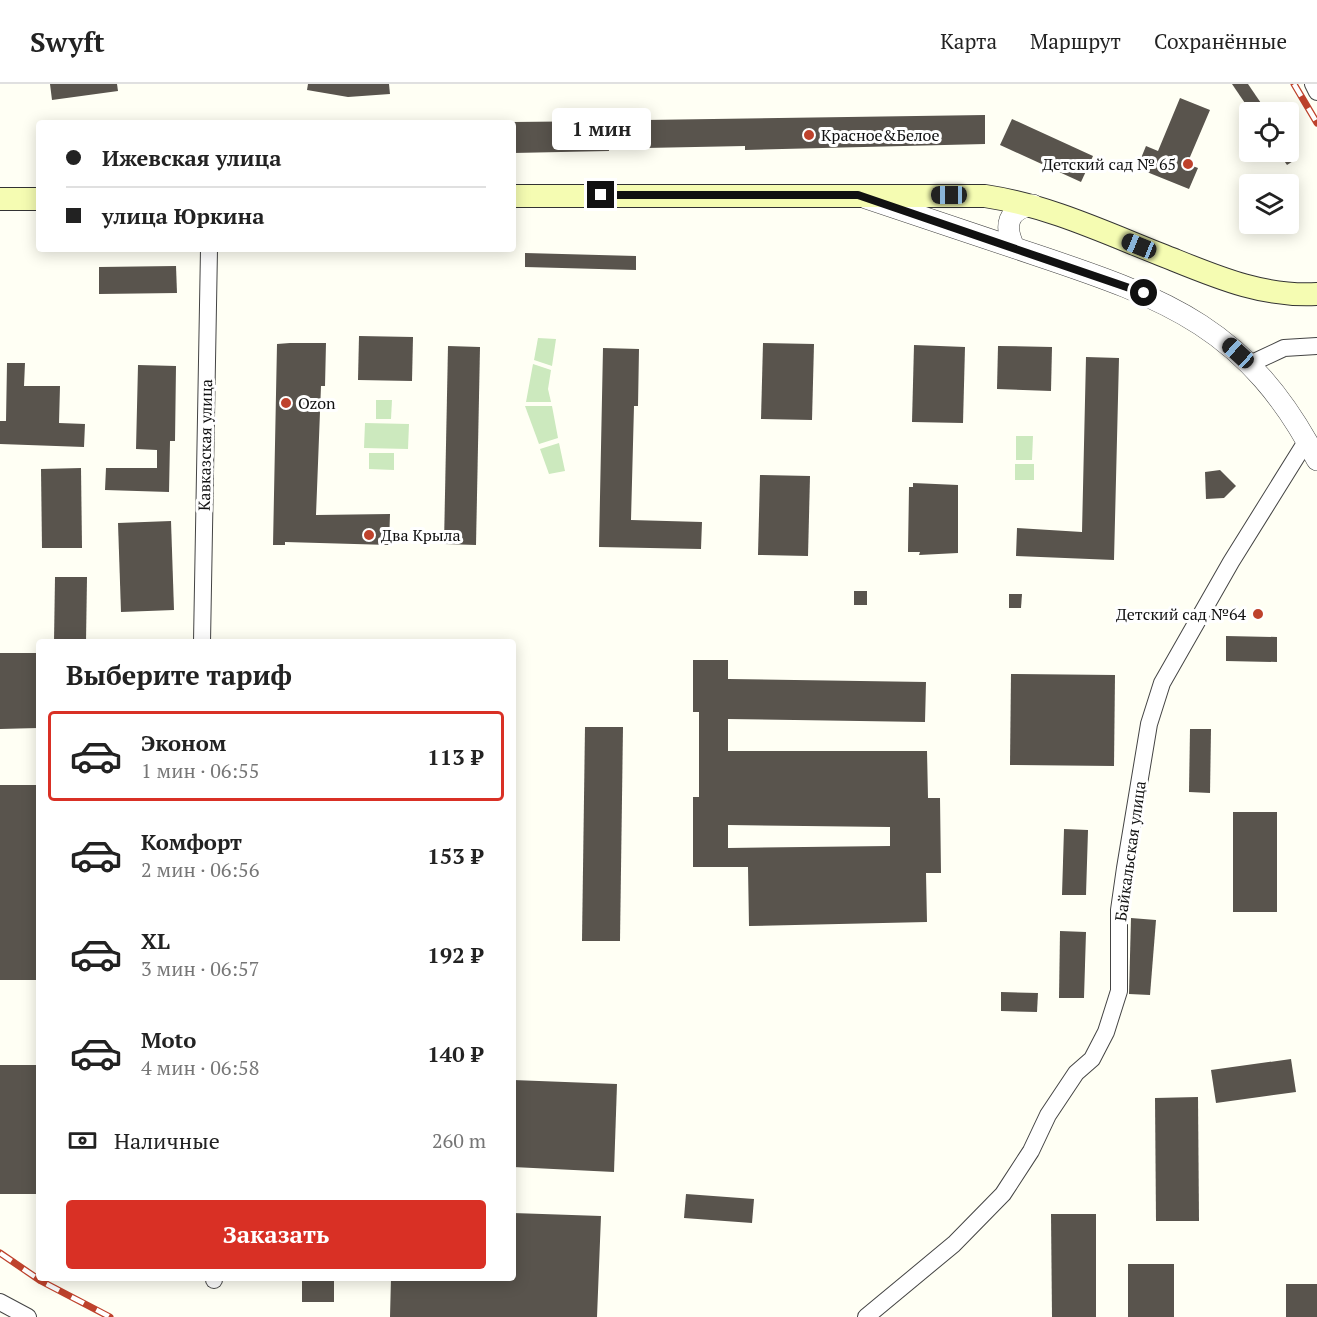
<!DOCTYPE html>
<html lang="ru">
<head>
<meta charset="utf-8">
<style>
	body { margin:0; font-family:"PT Serif",serif; background:#f6f6f6; color:#222; height:100vh; display:flex; flex-direction:column; font-size:22px; white-space:nowrap }
	* { box-sizing:border-box; margin:0 }
	p { font-size:20px; color:#767676 }
	.icon { flex:none; width:33px; height:33px; fill:none; stroke:currentColor; stroke-width:2; stroke-linecap:round; stroke-linejoin:round }
	.map { position:relative; flex:1; overflow:hidden }
	.details { position:absolute; left:36px; top:555px; width:480px; height:642px; display:flex; flex-direction:column; background:#fff; border-radius:6px; box-shadow:0 3px 15px #0003 }
	.details>* { flex:none }
	.guide { position:absolute; left:36px; top:36px; width:480px; height:132px; border-radius:6px; box-shadow:0 3px 15px #0003; display:grid; align-content:center; height:132px; padding:0 30px; background:#fff }
	.buttons { position:absolute; left:1239px; top:18px; display:grid; gap:12px }
	.buttons a { display:grid; place-items:center; width:60px; height:60px; border-radius:6px; background:#fff; box-shadow:0 3px 15px #0003; font-size:30px }
	.end { position:absolute; width:27px; height:27px; margin:-14px; border:8px solid #111; background:#fff; box-shadow:0 0 0 3px #fff }
	.from { border-radius:50% }
	.bubble { position:absolute; height:42px; border-radius:6px; background:#fff; box-shadow:0 3px 15px #0003; font-size:20px; font-weight:700; line-height:42px; text-align:center }
	.car { position:absolute; width:18px; height:36px; margin:-18px -9px; border-radius:8px; box-shadow:0 0 4px 2px #0007; background:linear-gradient(#222 24%,#8ab4d8 0 40%,#222 0 76%,#8ab4d8 0 86%,#222 0) }
	.guide b { display:flex; align-items:center; gap:21px; height:57px; font-size:22px }
	.guide b+b { border-top:2px solid #e0e0e0 }
	.guide i { width:15px; height:15px; background:#222 }
	ul { padding:0; list-style:none }
	li { display:flex; align-items:center; gap:18px; height:90px; margin:0 12px 9px; padding:0 18px; border:3px solid transparent; border-radius:6px }
	li div { flex:1 }
	li b { display:block; font-size:22px }
	li em { font-style:normal; font-weight:700 }
	li.current { border-color:#d93025 }
	li>.icon { width:54px; height:54px; stroke-width:1.5 }
	h2 { padding:0 30px; font-size:27px; line-height:72px }
	.pay { display:flex; align-items:center; gap:15px; height:66px; padding:0 30px; font-size:22px }
	.pay p { margin-inline-start:auto }
	.action { display:flex; gap:12px; margin-top:auto; padding:12px 30px }
	.action a { flex:1; height:69px; border-radius:6px; background:#d93025; color:#fff; font-size:24px; font-weight:700; line-height:69px; text-align:center }
	header { display:flex; align-items:center; gap:36px; box-sizing:border-box; height:84px; padding:0 30px; background:#fff; border-bottom:2px solid #e0e0e0 }
	header strong { font-size:28px }
	nav { display:flex; gap:33px; margin-inline-start:auto; font-size:21px }
	.map>svg:first-child { display:block }
	.green { fill:#cce9be }
	.building { fill:#59544d; fill-rule:evenodd }
	.lines { fill:none; stroke-linecap:round; stroke-linejoin:round }
	.minor-casing { stroke:#444; stroke-width:18 }
	.tertiary-casing { stroke:#444; stroke-width:22 }
	.secondary-casing { stroke:#333; stroke-width:24 }
	.minor { stroke:#fff; stroke-width:16 }
	.tertiary { stroke:#fff; stroke-width:21 }
	.secondary { stroke:#f5fcb2; stroke-width:22 }
	.rail-casing { stroke:#be422c; stroke-width:7 }
	.rail { stroke:#fff; stroke-width:4.5; stroke-dasharray:14; stroke-linecap:butt }
	.route { stroke:#111; stroke-width:8 }
	.poi-dot { fill:#be422c; stroke:#fff; stroke-width:2 }
	.labels { text-anchor:middle; dominant-baseline:central; stroke-width:6; stroke-linejoin:round; paint-order:stroke }
	.poi-label { font-size:16px; fill:#111; stroke:#fff; text-anchor:start }
	.street-label { font-size:16px; fill:#111; stroke:#fff }
</style>
</head>
<body>
<header>
<strong>Swyft</strong>
<nav><a>Карта</a><a>Маршрут</a><a>Сохранённые</a></nav>
</header>
<div class="map">
<svg width="1317" height="1233" viewBox="0 0 1317 1233">
	<rect width="100%" height="100%" fill="#fffff4"/>
	<g class="green">
		<polygon points="538,254 556,255 552,282 534,276"/>
		<polygon points="533,280 551,286 548,305 551,318 526,318"/>
		<polygon points="376,316 392,316 391,335 376,335"/>
		<polygon points="525,322 552,322 558,354 539,360"/>
		<polygon points="365,339 409,340 408,365 364,364"/>
		<polygon points="1016,352 1033,352 1032,376 1016,376"/>
		<polygon points="559,359 565,387 549,390 540,365"/>
		<polygon points="369,369 394,369 394,386 369,385"/>
		<rect x="1015" y="380" width="19" height="16"/>
	</g>
	<g class="building">
		<polygon points="50,0 117,0 118,7 52,16"/>
		<polygon points="308,0 389,0 390,10 348,13 307,6"/>
		<polygon points="1232,0 1248,0 1267,28 1251,28"/>
		<polygon points="1180,14 1210,26 1187,80 1198,84 1189,105 1137,84 1146,62 1158,67"/>
		<polygon points="985,31 985,60 745,66 745,62 645,64 645,36"/>
		<polygon points="1012,35 1093,72 1081,98 1000,61"/>
		<polygon points="608,37 609,67 513,69 513,38"/>
		<polygon points="1278,68 1293,68 1298,74 1287,81"/>
		<polygon points="525,169 636,172 636,186 525,183"/>
		<polygon points="176,182 177,209 99,210 99,183"/>
		<polygon points="359,252 413,253 412,297 358,296"/>
		<polygon points="290,259 326,259 325,302 321,302 316,431 390,430 389,461 285,458 285,461 273,461 277,260"/>
		<polygon points="763,259 814,260 812,336 761,335"/>
		<polygon points="914,261 965,263 963,339 912,338"/>
		<polygon points="448,262 480,263 476,461 444,460"/>
		<polygon points="998,262 1052,263 1051,307 997,305"/>
		<polygon points="603,264 639,265 638,322 634,322 631,436 702,438 701,465 599,463"/>
		<polygon points="1086,273 1119,274 1114,476 1016,472 1017,444 1082,448"/>
		<polygon points="7,279 25,279 24,302 60,302 59,339 85,340 84,363 0,360 0,337 6,337"/>
		<polygon points="138,281 176,282 175,357 170,357 169,408 105,406 106,384 157,384 157,366 136,365"/>
		<polygon points="81,384 82,464 42,464 41,385"/>
		<polygon points="1220,386 1236,402 1224,414 1206,415 1205,388"/>
		<polygon points="760,391 810,392 808,472 758,471"/>
		<polygon points="913,399 958,401 958,469 919,471 920,468 908,468 909,403 913,403"/>
		<polygon points="171,437 174,526 121,528 118,439"/>
		<polygon points="55,493 87,493 86,558 54,558"/>
		<rect x="854" y="507" width="13" height="14"/>
		<polygon points="1009,510 1022,510 1021,524 1009,524"/>
		<polygon points="1226,552 1277,553 1277,578 1226,577"/>
		<polygon points="0,569 38,569 38,644 0,645"/>
		<path d="M693,576H728V595L926,598L925,638L728,635V667H927L928,714H940L941,789H926L927,838L749,842L748,783H693V713H699V628H693ZM728,741L890,743V762L728,764Z"/>
		<polygon points="1011,590 1115,591 1114,682 1010,681"/>
		<polygon points="585,643 623,643 620,857 582,857"/>
		<polygon points="1190,645 1211,645 1210,709 1189,708"/>
		<rect x="0" y="701" width="39" height="195"/>
		<rect x="1233" y="728" width="44" height="100"/>
		<polygon points="1064,745 1088,746 1086,811 1062,811"/>
		<polygon points="1131,834 1156,836 1150,911 1129,910"/>
		<polygon points="1060,847 1086,848 1084,914 1059,914"/>
		<polygon points="1001,908 1038,909 1037,928 1001,927"/>
		<polygon points="1291,975 1296,1008 1216,1019 1211,986"/>
		<rect x="0" y="981" width="39" height="129"/>
		<polygon points="513,996 617,1000 614,1088 513,1083"/>
		<polygon points="1198,1013 1199,1137 1156,1137 1155,1014"/>
		<polygon points="686,1110 754,1115 752,1139 684,1134"/>
		<polygon points="513,1129 601,1132 597,1233 390,1233 391,1194 513,1194"/>
		<polygon points="1051,1130 1096,1130 1096,1233 1052,1233"/>
		<rect x="1128" y="1180" width="46" height="53"/>
		<rect x="302" y="1194" width="32" height="24"/>
		<rect x="1286" y="1200" width="31" height="33"/>
	</g>
	<g class="lines">
		<defs>
			<g id="minor">
				<polyline points="1313,0 1317,8"/>
				<polyline points="1250,280 1284,264 1317,262"/>
				<polyline points="202,558 209,165"/>
				<polyline points="214,1194 214,1196"/>
				<polyline points="0,1218 28,1233"/>
				<polyline points="866,1233 954,1160 1003,1110 1031,1067 1048,1031 1076,989 1092,975 1106,948 1119,907 1119,826 1125,784 1149,640 1162,599 1231,478 1307,356"/>
			</g>
			<g id="tertiary">
				<path d="M866,114C923,133 979,152 1036,171C1168,215 1249,245 1317,376"/>
				<path d="M1014,163C1004,142 1007,125 1033,121"/>
			</g>
			<g id="secondary">
				<path d="M513,112H985C1051,122 1110,151 1172,175C1219,194 1264,213 1317,210"/>
				<polyline points="0,115 39,115"/>
			</g>
		</defs>
		<use href="#minor" class="minor-casing"/>
		<use href="#tertiary" class="tertiary-casing"/>
		<use href="#secondary" class="secondary-casing"/>
		<use href="#minor" class="minor"/>
		<use href="#tertiary" class="tertiary"/>
		<use href="#secondary" class="secondary"/>
		<defs>
			<g id="rail">
				<polyline points="1294,0 1317,39"/>
				<polyline points="0,1169 41,1197 110,1233"/>
			</g>
		</defs>
		<use href="#rail" class="rail-casing"/>
		<use href="#rail" class="rail"/>
	</g>
	<g class="lines">
		<polyline class="route" points="601,111 858,111 1144,209"/>
	</g>
	<g class="poi-dot">
		<circle cx="809" cy="51" r="6"/>
		<circle cx="1188" cy="80" r="6"/>
		<circle cx="286" cy="319" r="6"/>
		<circle cx="369" cy="451" r="6"/>
		<circle cx="1258" cy="530" r="6"/>
	</g>
	<g class="labels">
		<g class="poi-label">
			<text x="821" y="51">Красное&amp;Белое</text>
			<text x="1176" y="80" text-anchor="end">Детский сад № 65</text>
			<text x="298" y="319">Ozon</text>
			<text x="381" y="451">Два Крыла</text>
			<text x="1246" y="530" text-anchor="end">Детский сад №64</text>
		</g>
		<g class="street-label">
			<text transform="translate(205 361) rotate(-89)">Кавказская улица</text>
			<text transform="translate(1130 767) rotate(-82)">Байкальская улица</text>
		</g>
	</g>
</svg>
<div class="buttons">
<a><svg class="icon" aria-label="locate" viewBox="0 0 24 24"><circle cx="12" cy="12" r="6"/><path d="M12 2v4M12 18v4M2 12h4M18 12h4"/></svg></a>
<a><svg class="icon" aria-label="layers" viewBox="0 0 24 24"><path d="M12 4l9 5-9 5-9-5zM3 14l9 5 9-5"/></svg></a>
</div>
<i class="end from" style="left:1144px;top:209px"></i>
<i class="end" style="left:601px;top:111px"></i>
<div class="bubble" style="left:552px;top:24px;width:99px">1 мин</div>
<i class="car" style="left:949px;top:111px;rotate:270deg"></i>
<i class="car" style="left:1139px;top:162px;rotate:292deg"></i>
<i class="car" style="left:1238px;top:269px;rotate:312deg"></i>
<div class="guide">
<b><i class="from"></i>Ижевская улица</b>
<b><i></i>улица Юркина</b>
</div>
<section class="details">
<h2>Выберите тариф</h2>
<ul>
<li class="current"><svg class="icon" aria-label="car" viewBox="0 0 24 24"><path d="M5 17H2v-5l4-1 3-4h7l3 4 3 1v5h-3M9 17h6M6 11h13"/><circle cx="7" cy="17" r="2"/><circle cx="17" cy="17" r="2"/></svg><div><b>Эконом</b><p>1 мин · 06:55</p></div><em>113 ₽</em></li>
<li><svg class="icon" aria-label="car" viewBox="0 0 24 24"><path d="M5 17H2v-5l4-1 3-4h7l3 4 3 1v5h-3M9 17h6M6 11h13"/><circle cx="7" cy="17" r="2"/><circle cx="17" cy="17" r="2"/></svg><div><b>Комфорт</b><p>2 мин · 06:56</p></div><em>153 ₽</em></li>
<li><svg class="icon" aria-label="car" viewBox="0 0 24 24"><path d="M5 17H2v-5l4-1 3-4h7l3 4 3 1v5h-3M9 17h6M6 11h13"/><circle cx="7" cy="17" r="2"/><circle cx="17" cy="17" r="2"/></svg><div><b>XL</b><p>3 мин · 06:57</p></div><em>192 ₽</em></li>
<li><svg class="icon" aria-label="car" viewBox="0 0 24 24"><path d="M5 17H2v-5l4-1 3-4h7l3 4 3 1v5h-3M9 17h6M6 11h13"/><circle cx="7" cy="17" r="2"/><circle cx="17" cy="17" r="2"/></svg><div><b>Moto</b><p>4 мин · 06:58</p></div><em>140 ₽</em></li>
</ul>
<div class="pay"><svg class="icon" aria-label="cash" viewBox="0 0 24 24"><path d="M3 7h18v10H3z"/><circle cx="12" cy="12" r="2"/></svg>Наличные<p>260 m</p></div>
<div class="action"><a>Заказать</a></div>
</section>
</div>
</body>
</html>
